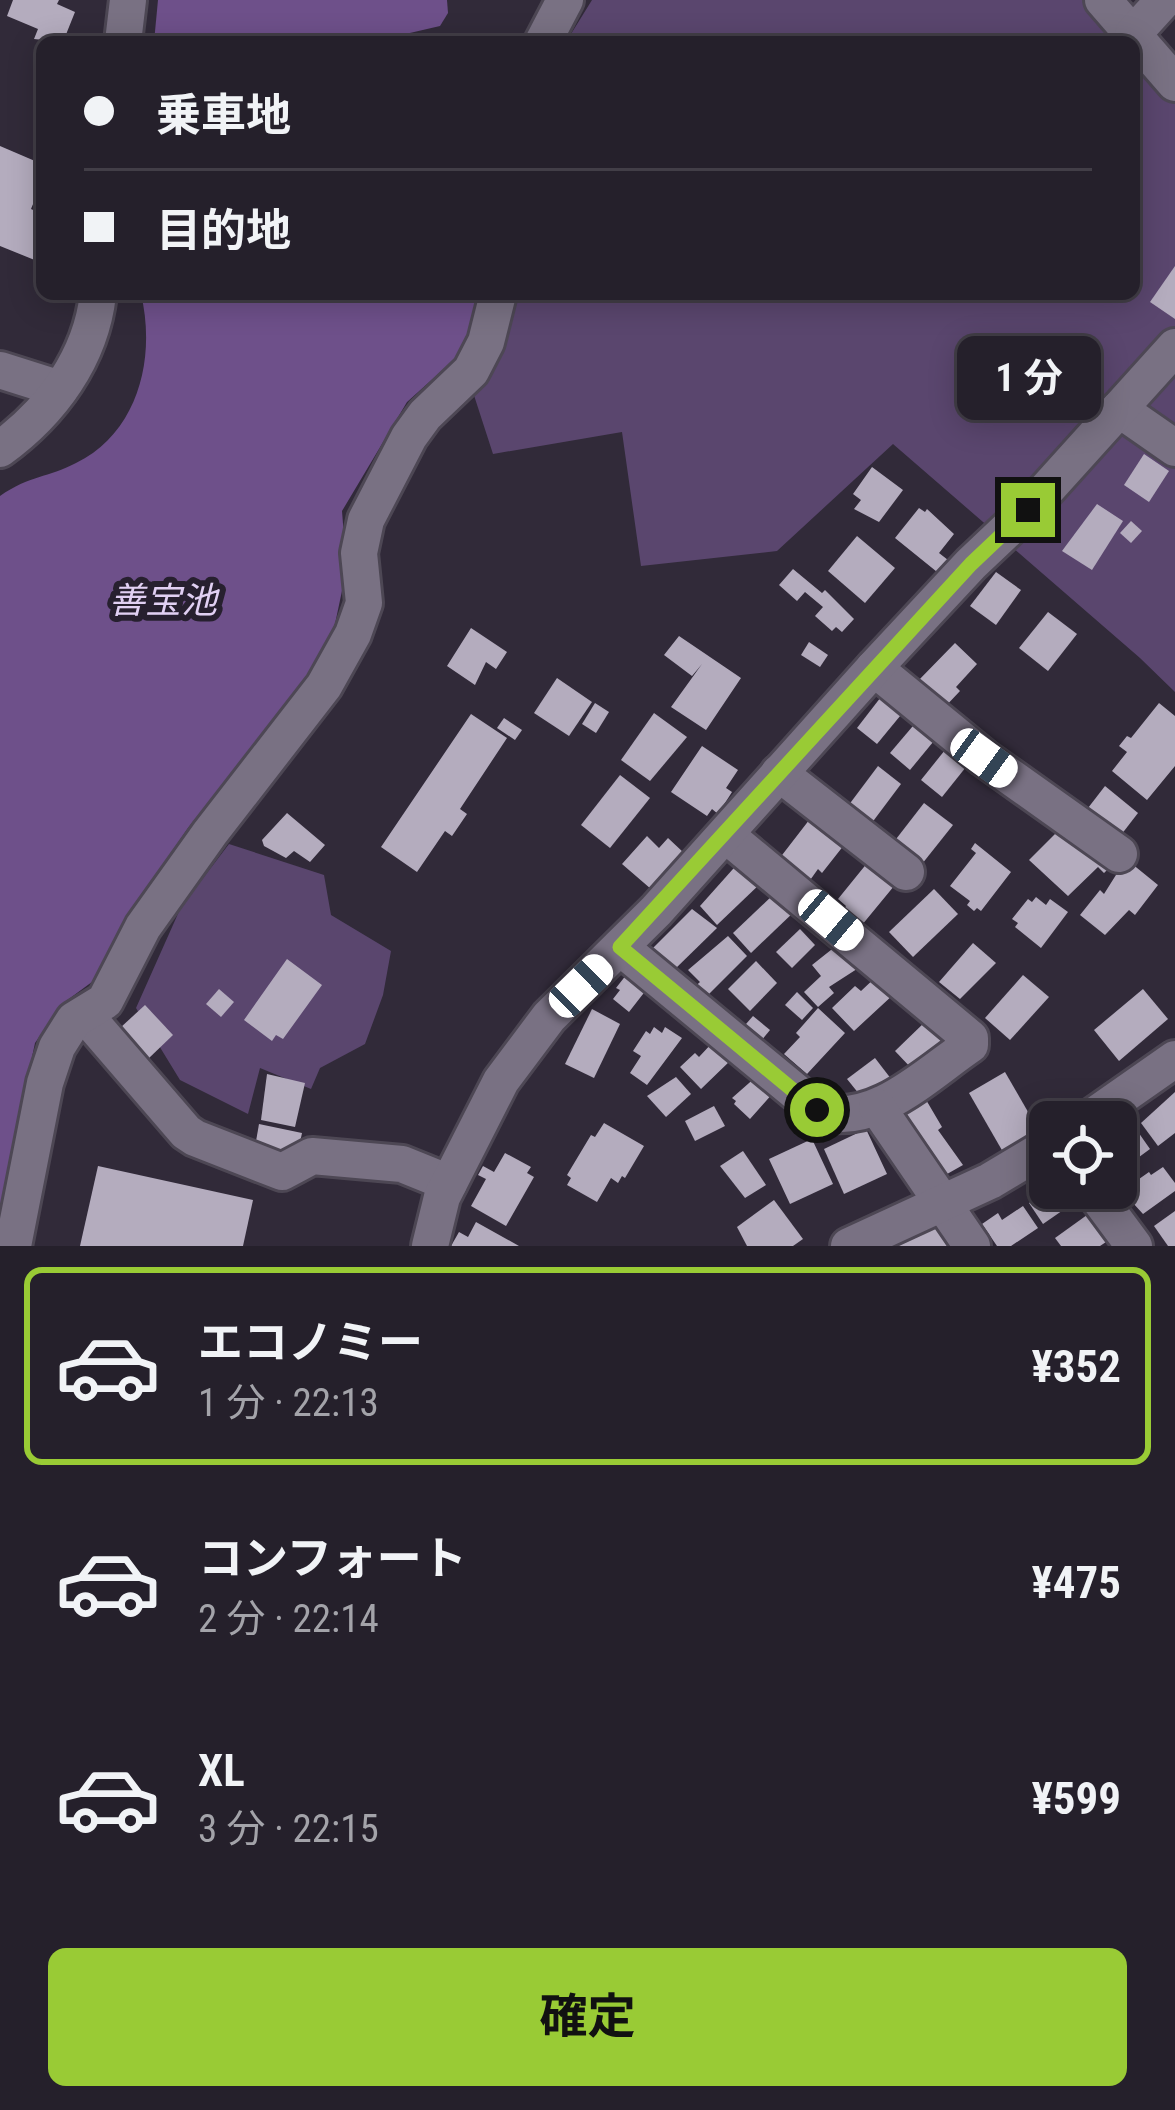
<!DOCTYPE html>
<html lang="ja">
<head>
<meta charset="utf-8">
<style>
	body { margin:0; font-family:"Roboto Condensed","Noto Sans JP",sans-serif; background:#2d2833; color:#f1f3f6; height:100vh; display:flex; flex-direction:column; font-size:45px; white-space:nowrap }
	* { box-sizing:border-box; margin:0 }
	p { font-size:39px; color:#a3a3a9 }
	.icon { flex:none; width:66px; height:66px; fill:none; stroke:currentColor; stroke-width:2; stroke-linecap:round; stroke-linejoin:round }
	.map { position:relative; height:1246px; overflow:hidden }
	.panel { display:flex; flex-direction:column; background:#25202b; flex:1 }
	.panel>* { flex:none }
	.banner { position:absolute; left:36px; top:36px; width:1104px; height:264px; border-radius:18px; box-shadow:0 6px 30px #0003,0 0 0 3px #423e47; display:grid; align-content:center; height:264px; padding:0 48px; background:#25202b }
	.fabs { position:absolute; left:1029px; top:1101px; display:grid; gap:24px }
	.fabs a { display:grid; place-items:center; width:108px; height:108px; border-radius:18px; background:#25202b; box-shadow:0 6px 30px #0003,0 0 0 3px #423e47; font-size:60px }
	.end { position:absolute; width:54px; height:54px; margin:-27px; border:15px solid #99cb35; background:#111; box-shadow:0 0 0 6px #111 }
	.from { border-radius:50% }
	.bubble { position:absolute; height:84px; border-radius:18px; background:#25202b; box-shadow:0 6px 30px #0003,0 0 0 3px #423e47; font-size:39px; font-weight:700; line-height:84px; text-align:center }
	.car { position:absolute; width:36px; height:72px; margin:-36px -18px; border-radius:15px; box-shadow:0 0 9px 3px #0007; background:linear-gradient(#fff 24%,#345 0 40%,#fff 0 76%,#345 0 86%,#fff 0) }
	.banner b { display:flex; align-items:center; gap:42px; height:114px; font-size:45px }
	.banner b+b { border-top:3px solid #423e47 }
	.banner i { width:30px; height:30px; background:#f1f3f6 }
	ul { padding:21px 0 0; list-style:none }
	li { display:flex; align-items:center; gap:36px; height:198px; margin:0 24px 18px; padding:0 24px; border:6px solid transparent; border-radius:18px }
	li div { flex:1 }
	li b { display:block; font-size:45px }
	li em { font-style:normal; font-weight:700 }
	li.selected { border-color:#99cb35 }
	li>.icon { width:108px; height:108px; stroke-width:1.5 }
	.action { display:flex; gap:24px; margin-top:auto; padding:24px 48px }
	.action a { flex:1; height:138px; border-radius:18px; background:#99cb35; color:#111; font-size:48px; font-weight:700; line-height:138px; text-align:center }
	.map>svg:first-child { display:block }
	.green { fill:#5a466e }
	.water { fill:#6e508a }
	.building { fill:#b4acbe }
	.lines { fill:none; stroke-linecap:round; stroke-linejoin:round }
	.minor-casing { stroke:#4d4754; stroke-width:42 }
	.minor { stroke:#797183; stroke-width:36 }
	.route { stroke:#99cb35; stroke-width:15 }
	.labels { text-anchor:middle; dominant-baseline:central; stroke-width:12; stroke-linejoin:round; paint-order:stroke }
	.water-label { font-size:36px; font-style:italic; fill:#e1d0f3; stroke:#27202f }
</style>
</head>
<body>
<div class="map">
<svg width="1175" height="1246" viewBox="0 0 1175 1246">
	<rect width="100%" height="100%" fill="#312a39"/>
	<g class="green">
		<polygon points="592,0 1111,0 1175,56 1175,692 1140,658 893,444 777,551 641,566 622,432 493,454 470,383 506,294 1134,294 1134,42 566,42"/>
		<polygon points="229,844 324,875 331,915 391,951 383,995 365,1044 320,1068 311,1089 260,1068 248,1114 180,1080 136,1008 181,907"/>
	</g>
	<g class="water">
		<polygon points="158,0 447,0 448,13 440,26 371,42 154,42"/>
		<path d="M141,294H482L466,349L407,402L342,511L346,563L343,586L335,624L314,672L188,828L133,909L96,979L62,1004L35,1043L0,1208V496C30,475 48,478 76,463C139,432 156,357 141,294Z"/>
	</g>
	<g class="building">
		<polygon points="13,0 59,0 57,4 75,12 63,42 34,39 38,29 7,16"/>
		<polygon points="0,146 42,164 42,182 31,209 42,214 42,263 0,246"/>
		<polygon points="1175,266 1175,319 1150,302"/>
		<polygon points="1144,454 1169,471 1149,502 1124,485"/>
		<polygon points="872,467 903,490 879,522 854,509 861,500 853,494"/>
		<polygon points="1097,504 1123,521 1092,570 1062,551"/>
		<polygon points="919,508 925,512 927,509 954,534 939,553 957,567 947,580 895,538"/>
		<polygon points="1131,521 1142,531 1131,543 1120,533"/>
		<polygon points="857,536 895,568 865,603 828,571"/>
		<polygon points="793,569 822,593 825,590 854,619 842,632 836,627 832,631 815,616 823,607 805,592 797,601 779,585"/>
		<polygon points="996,572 1021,590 996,625 970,606"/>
		<polygon points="1048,612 1077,634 1048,671 1019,648"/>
		<polygon points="471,628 507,652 496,669 486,662 475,685 447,666"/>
		<polygon points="679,636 741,678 706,730 671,707 702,664 692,676 664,655"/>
		<polygon points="809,642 828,655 820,667 801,655"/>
		<polygon points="955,643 977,664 956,687 960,691 943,709 916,683"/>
		<polygon points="557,678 592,702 569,736 534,713"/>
		<polygon points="884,693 905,710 877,744 857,728"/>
		<polygon points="595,703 609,712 596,733 582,724"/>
		<polygon points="1159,703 1175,716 1175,766 1147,800 1112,771 1127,752 1119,746 1127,736 1131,738"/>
		<polygon points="654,713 687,737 650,781 621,760"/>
		<polygon points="471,714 507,738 460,809 467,814 452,836 445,831 417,872 381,847"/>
		<polygon points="504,718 522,730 515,740 497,728"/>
		<polygon points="918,720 938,736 910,770 890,753"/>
		<polygon points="949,745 970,762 942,797 921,780"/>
		<polygon points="702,746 738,770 726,788 732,792 718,814 712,809 707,816 671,792"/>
		<polygon points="878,766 901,784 868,828 845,810"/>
		<polygon points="620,775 650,798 610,848 581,825"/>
		<polygon points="1105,786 1138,813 1121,835 1088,808"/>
		<polygon points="924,803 953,825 918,869 893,843"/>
		<polygon points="287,813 325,845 310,862 294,851 286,858 264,846 262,840"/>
		<polygon points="813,815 848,840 822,873 818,869 808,883 779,859"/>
		<polygon points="1058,831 1096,858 1099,865 1109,856 1115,862 1104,873 1098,867 1068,896 1029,860"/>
		<polygon points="647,836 659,848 668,838 684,853 651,889 622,864"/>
		<polygon points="975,843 1011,872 981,911 977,908 974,911 967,905 970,901 950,886 976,853 971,849"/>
		<polygon points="1126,859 1158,885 1135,915 1129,910 1105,935 1080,915 1100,890 1104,894"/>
		<polygon points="741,860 762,882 717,925 700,906"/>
		<polygon points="868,862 899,880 857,931 842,912 846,906 838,899"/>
		<polygon points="934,889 958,914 913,957 889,932"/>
		<polygon points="775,893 796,910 751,953 733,933"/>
		<polygon points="1036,897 1046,905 1050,899 1068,912 1041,948 1015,927 1018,923 1012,919 1028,899 1032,902"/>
		<polygon points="692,909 717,928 673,971 652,949"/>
		<polygon points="800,929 815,945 792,968 776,952"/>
		<polygon points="728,936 747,956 702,1001 691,990 700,982 688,970"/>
		<polygon points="841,942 860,967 829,987 834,993 818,1007 804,992 821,976 812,965"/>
		<polygon points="973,943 996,963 960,999 939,982"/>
		<polygon points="287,959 322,985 283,1039 276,1035 272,1041 244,1020"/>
		<polygon points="756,961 777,983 750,1011 728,989"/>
		<polygon points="630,970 650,985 629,1012 613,999 620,990 616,988"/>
		<polygon points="1023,975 1049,997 1010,1040 985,1018"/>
		<polygon points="877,976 894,994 854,1031 832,1008 855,986 861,991"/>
		<polygon points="219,989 234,1002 221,1017 206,1004"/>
		<polygon points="1143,989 1168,1019 1119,1061 1094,1030"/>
		<polygon points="797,992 813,1008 802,1020 785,1005"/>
		<polygon points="145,1005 173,1035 148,1059 120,1028"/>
		<polygon points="818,1008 845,1033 807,1074 784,1054 800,1037 796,1033"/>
		<polygon points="592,1009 620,1024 594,1078 565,1064"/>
		<polygon points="753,1016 770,1030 756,1047 739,1032"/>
		<polygon points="926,1021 944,1040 913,1070 895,1051"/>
		<polygon points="654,1027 662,1033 665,1027 682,1038 647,1085 630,1073 641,1056 633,1051 646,1031 650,1034"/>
		<polygon points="713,1042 731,1060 701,1089 680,1067 695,1053 699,1057"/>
		<polygon points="875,1058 895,1084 868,1105 847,1079"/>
		<polygon points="1005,1072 1039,1131 1003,1152 969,1093"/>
		<polygon points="267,1074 305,1083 295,1127 261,1120"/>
		<polygon points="757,1076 774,1092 750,1119 734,1104 736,1101 732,1098"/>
		<polygon points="676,1077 691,1094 666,1117 647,1096"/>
		<polygon points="1175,1092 1175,1133 1158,1146 1141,1123"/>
		<polygon points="922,1093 942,1127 938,1130 963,1165 940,1178 892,1116"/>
		<polygon points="714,1106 725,1126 695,1141 685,1121"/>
		<polygon points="604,1123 644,1146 625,1178 622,1176 618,1183 611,1178 597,1202 567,1185 571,1178 567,1175 591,1135 595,1137"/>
		<polygon points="259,1124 302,1133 297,1156 255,1147"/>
		<polygon points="866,1129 887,1174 844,1194 824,1149"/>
		<polygon points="1136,1129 1150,1149 1116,1174 1116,1133 1119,1131 1123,1138"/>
		<polygon points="812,1139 833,1184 790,1204 769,1159"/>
		<polygon points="743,1151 766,1185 745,1198 720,1166"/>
		<polygon points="505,1153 531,1167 527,1173 534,1177 506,1226 471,1206 486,1179 478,1175 483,1166 494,1172"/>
		<polygon points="98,1166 253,1200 243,1246 80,1246"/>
		<polygon points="1163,1167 1175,1183 1175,1191 1143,1214 1122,1191 1149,1172 1151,1175"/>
		<polygon points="1051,1188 1076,1188 1082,1197 1043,1224 1029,1203"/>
		<polygon points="774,1200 803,1239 793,1246 747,1246 737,1227"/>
		<polygon points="1023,1206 1038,1228 1011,1246 997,1246 982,1224 998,1213 1002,1220"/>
		<polygon points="1175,1211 1175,1246 1168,1246 1154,1226"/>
		<polygon points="1087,1215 1106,1242 1100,1246 1061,1246 1055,1238"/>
		<polygon points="476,1222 519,1246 451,1246 459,1232 468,1237"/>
		<polygon points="939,1222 952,1246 894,1246"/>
	</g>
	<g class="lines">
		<defs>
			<g id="minor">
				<polyline points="1103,0 1175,83"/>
				<polyline points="1133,34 1164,0"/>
				<polyline points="123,42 128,0"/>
				<polyline points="543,42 565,0"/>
				<polyline points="0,370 60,389"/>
				<polyline points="1119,409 1175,448"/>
				<path d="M0,449C51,412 91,358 98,294"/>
				<polyline points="874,668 984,758 1119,854"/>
				<polyline points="779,773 906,872"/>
				<path d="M620,947L820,1112C876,1126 926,1075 970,1045V1038L726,835"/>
				<polyline points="86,1016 186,1132 195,1138 282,1172 312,1156 402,1164 449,1183"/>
				<polyline points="877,1107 972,1246"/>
				<polyline points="1085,1122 1175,1059"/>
				<polyline points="1091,1188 1134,1246"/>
				<polyline points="13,1246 45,1083 57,1047 74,1020 105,1001 143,927 210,833 324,686 353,634 364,603 359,553 366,520 409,437 425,415 471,371 486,342 498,294"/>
				<polyline points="430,1246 442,1197 501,1081 549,1017 656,911 874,668 971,564 1028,510 1175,347"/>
				<polyline points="849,1246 990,1181 1050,1145"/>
			</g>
		</defs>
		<use href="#minor" class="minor-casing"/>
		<use href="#minor" class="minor"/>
	</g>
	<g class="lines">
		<polyline class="route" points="817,1110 620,947 971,564 1028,510"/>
	</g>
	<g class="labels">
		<g class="water-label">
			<text x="163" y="601">善宝池</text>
		</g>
	</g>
</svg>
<div class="fabs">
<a><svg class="icon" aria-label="locate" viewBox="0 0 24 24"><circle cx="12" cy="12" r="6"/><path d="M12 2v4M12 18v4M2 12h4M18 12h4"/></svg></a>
</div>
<i class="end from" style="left:817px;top:1110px"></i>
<i class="end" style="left:1028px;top:510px"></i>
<div class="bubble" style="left:957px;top:336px;width:144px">1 分</div>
<i class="car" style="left:984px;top:758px;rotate:126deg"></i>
<i class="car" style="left:831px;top:920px;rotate:130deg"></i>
<i class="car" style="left:581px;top:986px;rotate:46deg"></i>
<div class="banner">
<b><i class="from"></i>乗車地</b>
<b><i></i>目的地</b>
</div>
</div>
<section class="panel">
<ul>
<li class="selected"><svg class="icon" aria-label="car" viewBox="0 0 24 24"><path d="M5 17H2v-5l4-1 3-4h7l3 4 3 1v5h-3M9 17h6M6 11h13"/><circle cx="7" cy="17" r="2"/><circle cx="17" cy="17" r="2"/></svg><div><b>エコノミー</b><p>1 分 · 22:13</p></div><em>¥352</em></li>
<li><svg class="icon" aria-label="car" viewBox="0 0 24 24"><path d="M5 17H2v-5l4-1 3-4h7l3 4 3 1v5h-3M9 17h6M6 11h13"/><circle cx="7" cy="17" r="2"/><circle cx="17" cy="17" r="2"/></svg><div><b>コンフォート</b><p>2 分 · 22:14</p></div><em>¥475</em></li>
<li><svg class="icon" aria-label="car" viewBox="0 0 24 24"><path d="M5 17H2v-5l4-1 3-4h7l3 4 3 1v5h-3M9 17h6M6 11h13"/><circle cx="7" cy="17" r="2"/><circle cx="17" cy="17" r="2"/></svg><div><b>XL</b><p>3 分 · 22:15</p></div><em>¥599</em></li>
</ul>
<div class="action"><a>確定</a></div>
</section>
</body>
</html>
